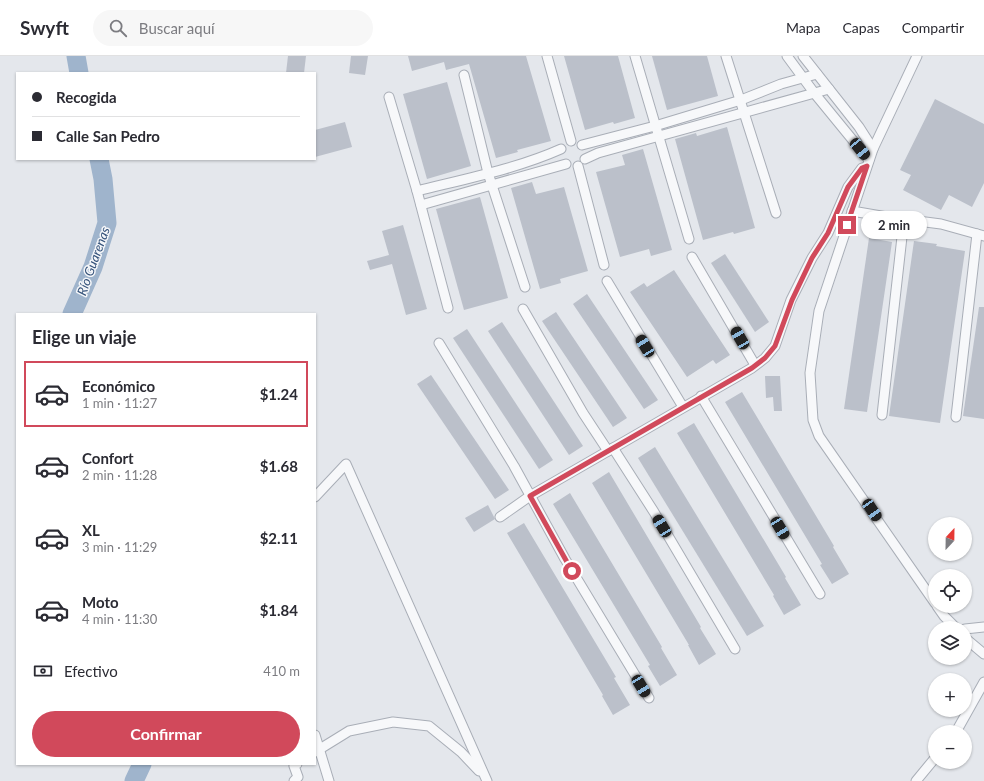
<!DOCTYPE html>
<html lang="es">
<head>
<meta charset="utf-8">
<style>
	body { margin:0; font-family:Lato,sans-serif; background:#f7f7f7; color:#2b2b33; height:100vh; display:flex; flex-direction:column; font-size:15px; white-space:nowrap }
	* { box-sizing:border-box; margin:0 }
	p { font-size:13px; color:#7c7c81 }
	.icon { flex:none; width:22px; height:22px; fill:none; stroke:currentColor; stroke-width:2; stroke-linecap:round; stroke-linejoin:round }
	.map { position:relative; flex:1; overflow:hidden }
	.sheet { position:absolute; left:16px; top:257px; width:300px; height:452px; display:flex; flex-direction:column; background:#fff; border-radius:0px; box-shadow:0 1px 3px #0004 }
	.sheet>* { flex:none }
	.banner { position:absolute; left:16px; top:16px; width:300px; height:88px; border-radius:0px; box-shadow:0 1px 3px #0004; display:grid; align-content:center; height:88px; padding:0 16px; background:#fff }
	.needle { width:26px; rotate:22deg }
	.buttons { position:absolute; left:928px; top:461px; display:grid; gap:8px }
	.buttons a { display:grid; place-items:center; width:44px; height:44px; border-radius:50%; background:#fff; box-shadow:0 1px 3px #0004; font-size:20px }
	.end { position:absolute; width:18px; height:18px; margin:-9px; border:5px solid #d1495b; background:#fff; box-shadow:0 0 0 2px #fff }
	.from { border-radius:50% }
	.bubble { position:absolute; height:28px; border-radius:14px; background:#fff; box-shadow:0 1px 3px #0004; font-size:13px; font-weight:700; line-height:28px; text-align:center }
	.car { position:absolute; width:12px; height:24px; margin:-12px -6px; border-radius:5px; box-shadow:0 0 3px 1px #0007; background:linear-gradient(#222 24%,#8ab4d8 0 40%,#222 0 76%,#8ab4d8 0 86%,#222 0) }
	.banner b { display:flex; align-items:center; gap:14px; height:38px; font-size:15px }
	.banner b+b { border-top:1px solid #e1e1e2 }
	.banner i { width:10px; height:10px; background:#2b2b33 }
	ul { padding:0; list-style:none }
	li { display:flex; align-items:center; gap:12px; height:66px; margin:0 8px 6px; padding:0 8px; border:2px solid transparent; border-radius:0px }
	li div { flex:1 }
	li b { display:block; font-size:15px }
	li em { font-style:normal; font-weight:700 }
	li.current { border-color:#d1495b }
	li>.icon { width:36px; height:36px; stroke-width:1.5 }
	h2 { padding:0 16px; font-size:18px; line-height:48px }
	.pay { display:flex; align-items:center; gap:10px; height:44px; padding:0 16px; font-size:15px }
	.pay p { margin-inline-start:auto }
	.button { display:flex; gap:8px; margin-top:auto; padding:8px 16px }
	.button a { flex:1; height:46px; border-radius:24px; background:#d1495b; color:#fff; font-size:16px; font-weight:700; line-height:46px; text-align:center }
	header { display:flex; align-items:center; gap:24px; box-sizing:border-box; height:56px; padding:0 20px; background:#fff; border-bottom:1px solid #e1e1e2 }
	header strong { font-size:19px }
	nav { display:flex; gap:22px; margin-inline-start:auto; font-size:14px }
	.search { width:280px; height:36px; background:#f7f7f7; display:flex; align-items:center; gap:10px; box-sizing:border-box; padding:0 14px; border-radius:22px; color:#7c7c81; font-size:15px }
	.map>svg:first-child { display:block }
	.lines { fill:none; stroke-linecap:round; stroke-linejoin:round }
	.river { stroke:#9fb4cc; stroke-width:19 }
	.building { fill:#bbc0ca }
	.minor-casing { stroke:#a9aeb7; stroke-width:11 }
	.minor { stroke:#f7f8fa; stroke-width:9 }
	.route { stroke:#d1495b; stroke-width:5 }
	.labels { text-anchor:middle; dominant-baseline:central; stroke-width:3; stroke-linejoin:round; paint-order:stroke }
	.water-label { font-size:13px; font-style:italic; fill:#34527a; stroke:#f4f6f9 }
</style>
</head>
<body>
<header>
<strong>Swyft</strong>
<div class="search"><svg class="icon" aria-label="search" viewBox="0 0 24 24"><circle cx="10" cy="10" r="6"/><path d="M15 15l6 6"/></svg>Buscar aquí</div>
<nav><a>Mapa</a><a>Capas</a><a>Compartir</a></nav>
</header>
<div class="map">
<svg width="984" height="725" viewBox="0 0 984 725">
	<rect width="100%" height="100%" fill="#e4e7ec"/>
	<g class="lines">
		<g class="river">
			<polyline points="76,0 79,17"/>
			<polyline points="72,258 93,211 107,167 103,123 99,103"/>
			<polyline points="134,725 142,708"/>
		</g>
	</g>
	<g class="building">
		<polygon points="288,0 306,0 304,17 286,17"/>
		<polygon points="351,0 368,0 365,19 349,17"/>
		<polygon points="408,0 526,0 551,85 517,94 518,96 496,102 469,8 446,14 444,6 412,15"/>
		<polygon points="564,0 618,0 635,62 614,68 613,66 585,74"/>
		<polygon points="652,0 707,0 718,40 667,54"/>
		<polygon points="447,26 471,110 427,123 403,38"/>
		<polygon points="935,43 984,68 984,127 972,151 949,139 941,154 903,134 911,119 900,114"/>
		<polygon points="345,66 352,91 315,101 315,74"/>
		<polygon points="727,71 755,172 734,178 733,176 703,184 675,83 696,77 697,80"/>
		<polygon points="643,93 672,194 651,200 649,193 620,201 596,116 625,109 622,99"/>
		<polygon points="532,126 536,138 564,131 588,215 560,223 561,227 540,233 511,132"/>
		<polygon points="480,141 508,242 464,254 436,153"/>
		<polygon points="403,169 427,253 406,259 392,208 370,214 367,205 389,199 382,175"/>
		<polygon points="869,182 892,186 867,356 844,353"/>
		<polygon points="914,185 937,188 936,190 965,195 940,367 889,360"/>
		<polygon points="725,198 769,266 755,276 711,207"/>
		<polygon points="674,214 730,299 716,308 713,304 687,321 630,236 644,227 647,231"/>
		<polygon points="587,238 658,344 644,353 573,248"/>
		<polygon points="979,251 984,251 984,363 963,360"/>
		<polygon points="556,256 627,362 613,371 542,265"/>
		<polygon points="502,266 583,390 569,399 488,275"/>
		<polygon points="467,273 553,404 539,413 453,282"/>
		<polygon points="431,319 509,434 495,443 417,328"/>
		<polygon points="765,320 780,320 782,355 774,355 773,341 766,342"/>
		<polygon points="742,336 834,490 833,491 849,518 832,528 820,509 822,508 725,346"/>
		<polygon points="694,367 786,521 785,522 801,549 784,559 773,540 774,539 677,377"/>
		<polygon points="655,391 764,570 747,580 638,402"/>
		<polygon points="609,416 701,571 700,572 716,598 699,609 688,589 689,589 592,427"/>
		<polygon points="570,437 662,591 661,592 677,619 660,630 648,610 650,609 553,448"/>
		<polygon points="488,449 495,463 474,476 465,462"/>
		<polygon points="524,467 616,621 614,622 630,649 613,659 602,640 603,639 507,477"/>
	</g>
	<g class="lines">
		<defs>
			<g id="minor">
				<polyline points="547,0 571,85"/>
				<polyline points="635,0 689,183"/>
				<polyline points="726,0 776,157"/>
				<polyline points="787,0 815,38 869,104"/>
				<polyline points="803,0 859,71 873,93"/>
				<polyline points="917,0 873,93 819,255 810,317 813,364 819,380 935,547"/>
				<polyline points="464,19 488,117 525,231"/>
				<polyline points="389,41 417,135 448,252"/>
				<polyline points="582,89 655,70 741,44 781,28 817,18"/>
				<polyline points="585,103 598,97 829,33"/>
				<polyline points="578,110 604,209"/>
				<path d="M417,135C465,123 516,113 561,93"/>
				<polyline points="421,149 566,108"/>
				<polyline points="852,155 887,161 941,168 984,180"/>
				<polyline points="692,201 755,309"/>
				<polyline points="607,225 683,351"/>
				<polyline points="523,253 583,357 608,395"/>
				<polyline points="439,287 514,410 565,503 649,642"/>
				<polyline points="701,340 820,538"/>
				<polyline points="882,359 904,163"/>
				<polyline points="956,361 977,178"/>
				<polyline points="613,392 654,456 735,593"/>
				<polyline points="315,441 346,408 487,725"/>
				<polyline points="500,461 530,440 752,312 765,302 775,290 791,244 812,202 828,177 848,131 862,112 866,111"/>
				<polyline points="937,550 944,560 956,572"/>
				<polyline points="965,573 984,571"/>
				<polyline points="965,582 984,598"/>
				<polyline points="956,676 984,626"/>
				<polyline points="315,679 329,725"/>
				<polyline points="315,696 349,675 393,666 429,670 461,696 479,715"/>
				<polyline points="294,725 298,721 294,710 297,708"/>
				<polyline points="916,725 935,702"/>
			</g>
		</defs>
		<use href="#minor" class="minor-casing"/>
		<use href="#minor" class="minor"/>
	</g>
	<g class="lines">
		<polyline class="route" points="572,515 530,440 752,312 765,302 775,290 792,244 812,202 828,177 848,131 862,112 867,110 847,169"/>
	</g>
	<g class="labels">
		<g class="water-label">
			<text transform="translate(93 205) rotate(-70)">Río Guarenas</text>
		</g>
	</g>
</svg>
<div class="buttons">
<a><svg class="needle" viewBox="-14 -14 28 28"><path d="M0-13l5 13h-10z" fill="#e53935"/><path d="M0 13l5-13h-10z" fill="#7c7c81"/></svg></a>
<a><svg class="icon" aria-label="locate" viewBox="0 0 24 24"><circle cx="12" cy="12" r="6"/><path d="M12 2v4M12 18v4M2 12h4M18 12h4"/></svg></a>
<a><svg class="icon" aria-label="layers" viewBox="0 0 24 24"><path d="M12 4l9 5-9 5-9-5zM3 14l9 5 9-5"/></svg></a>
<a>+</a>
<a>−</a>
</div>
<i class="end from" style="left:572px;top:515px"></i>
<i class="end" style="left:847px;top:169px"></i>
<div class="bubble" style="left:861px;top:155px;width:66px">2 min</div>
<i class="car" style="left:860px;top:93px;rotate:141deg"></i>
<i class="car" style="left:740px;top:282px;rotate:330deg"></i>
<i class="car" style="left:645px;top:290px;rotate:329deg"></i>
<i class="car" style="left:872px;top:454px;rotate:146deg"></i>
<i class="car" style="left:662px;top:470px;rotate:329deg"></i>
<i class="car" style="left:780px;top:472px;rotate:149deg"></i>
<i class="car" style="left:641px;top:630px;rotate:149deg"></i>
<div class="banner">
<b><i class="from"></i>Recogida</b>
<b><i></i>Calle San Pedro</b>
</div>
<section class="sheet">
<h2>Elige un viaje</h2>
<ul>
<li class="current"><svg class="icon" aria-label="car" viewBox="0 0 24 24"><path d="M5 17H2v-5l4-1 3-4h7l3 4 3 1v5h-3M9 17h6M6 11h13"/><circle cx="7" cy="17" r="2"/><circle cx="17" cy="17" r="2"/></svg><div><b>Económico</b><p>1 min · 11:27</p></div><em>$1.24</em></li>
<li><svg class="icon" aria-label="car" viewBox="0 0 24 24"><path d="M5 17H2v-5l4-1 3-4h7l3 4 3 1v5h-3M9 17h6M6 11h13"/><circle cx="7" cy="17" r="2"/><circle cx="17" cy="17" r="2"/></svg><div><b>Confort</b><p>2 min · 11:28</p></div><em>$1.68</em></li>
<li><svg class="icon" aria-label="car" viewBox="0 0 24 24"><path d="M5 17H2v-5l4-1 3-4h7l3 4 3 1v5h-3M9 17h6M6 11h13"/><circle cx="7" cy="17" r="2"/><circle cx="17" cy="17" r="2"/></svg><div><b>XL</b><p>3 min · 11:29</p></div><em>$2.11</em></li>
<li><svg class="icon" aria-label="car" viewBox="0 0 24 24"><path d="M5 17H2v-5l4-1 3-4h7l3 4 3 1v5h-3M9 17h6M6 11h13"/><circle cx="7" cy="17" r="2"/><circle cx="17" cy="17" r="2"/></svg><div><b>Moto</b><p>4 min · 11:30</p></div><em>$1.84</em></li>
</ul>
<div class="pay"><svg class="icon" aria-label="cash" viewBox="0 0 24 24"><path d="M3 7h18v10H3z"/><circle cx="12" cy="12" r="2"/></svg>Efectivo<p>410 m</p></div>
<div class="button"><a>Confirmar</a></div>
</section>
</div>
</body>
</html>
